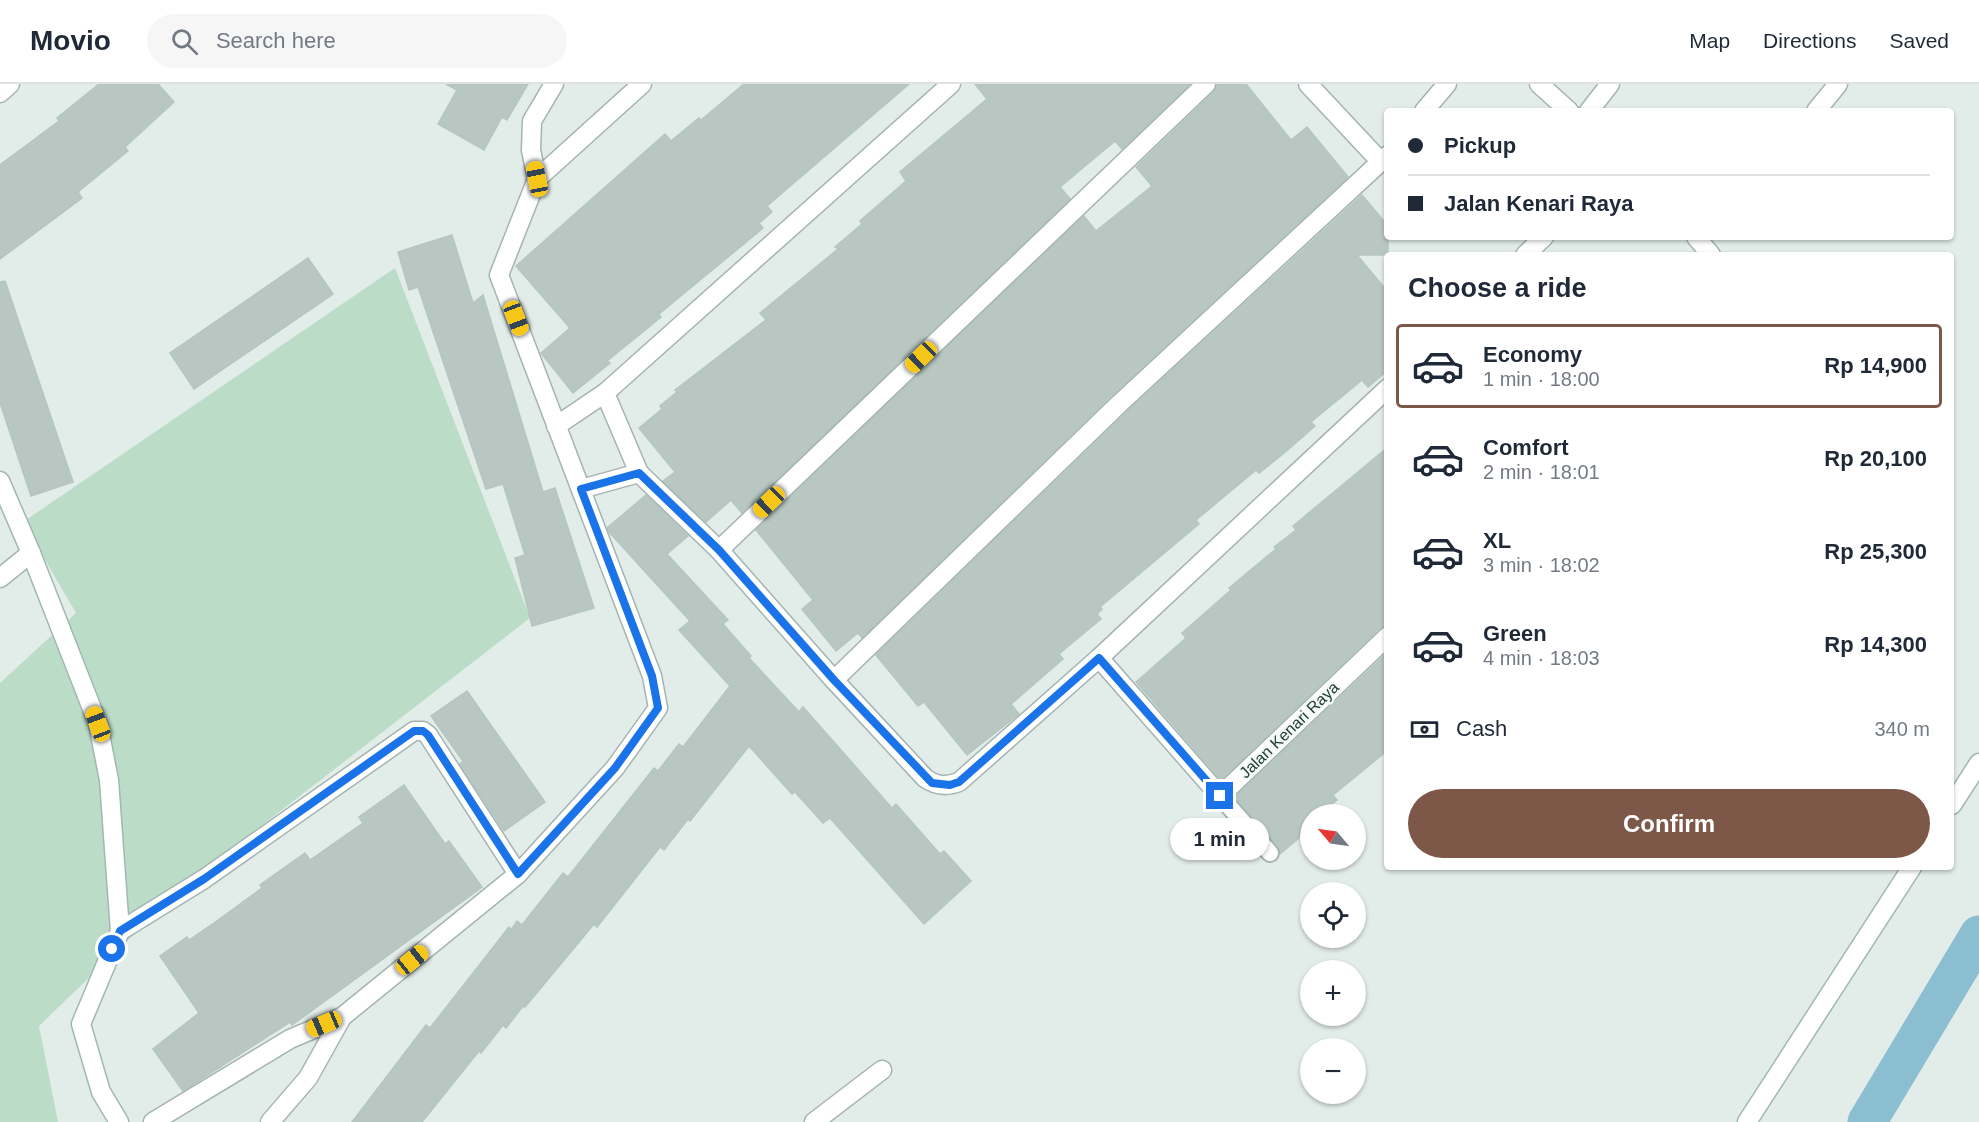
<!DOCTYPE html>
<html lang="en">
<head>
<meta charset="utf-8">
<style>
	body { margin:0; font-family:Helvetica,sans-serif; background:#f6f6f7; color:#1f2937; height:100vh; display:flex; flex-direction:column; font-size:22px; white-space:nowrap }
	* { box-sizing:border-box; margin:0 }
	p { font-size:20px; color:#747a83 }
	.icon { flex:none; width:33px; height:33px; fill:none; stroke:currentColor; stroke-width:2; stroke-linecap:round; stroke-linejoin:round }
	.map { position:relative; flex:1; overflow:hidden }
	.panel { position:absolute; left:1384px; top:168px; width:570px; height:618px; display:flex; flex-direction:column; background:#fff; border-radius:6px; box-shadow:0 2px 4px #0004 }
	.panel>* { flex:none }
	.hud { position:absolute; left:1384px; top:24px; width:570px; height:132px; border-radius:6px; box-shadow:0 2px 4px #0004; display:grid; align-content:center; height:132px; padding:0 24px; background:#fff }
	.needle { width:39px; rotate:299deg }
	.controls { position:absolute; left:1300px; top:720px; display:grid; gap:12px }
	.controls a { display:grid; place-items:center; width:66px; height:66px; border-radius:50%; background:#fff; box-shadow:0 2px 4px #0004; font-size:30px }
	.end { position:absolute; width:27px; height:27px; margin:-14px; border:8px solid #1a73e8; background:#fff; box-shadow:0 0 0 3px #fff }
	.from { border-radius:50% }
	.bubble { position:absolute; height:42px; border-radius:21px; background:#fff; box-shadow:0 2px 4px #0004; font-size:20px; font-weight:700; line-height:42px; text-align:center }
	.car { position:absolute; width:18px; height:36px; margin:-18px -9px; border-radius:8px; box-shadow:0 0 4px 2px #0007; background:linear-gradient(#f5c518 24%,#345 0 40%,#f5c518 0 76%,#345 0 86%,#f5c518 0) }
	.hud b { display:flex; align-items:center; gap:21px; height:57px; font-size:22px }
	.hud b+b { border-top:2px solid #e0e1e3 }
	.hud i { width:15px; height:15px; background:#1f2937 }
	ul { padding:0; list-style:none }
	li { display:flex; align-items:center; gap:18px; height:84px; margin:0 12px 9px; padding:0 12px; border:3px solid transparent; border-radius:6px }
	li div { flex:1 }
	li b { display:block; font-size:22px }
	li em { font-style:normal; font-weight:700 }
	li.active { border-color:#7d5748 }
	li>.icon { width:54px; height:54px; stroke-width:1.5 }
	h2 { padding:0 24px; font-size:27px; line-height:72px }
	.pay { display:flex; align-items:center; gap:15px; height:66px; padding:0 24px; font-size:22px }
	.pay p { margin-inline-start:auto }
	.primary-button { display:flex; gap:12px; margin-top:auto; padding:12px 24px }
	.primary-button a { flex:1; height:69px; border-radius:36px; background:#7d5748; color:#fff; font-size:24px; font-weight:700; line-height:69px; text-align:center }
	header { display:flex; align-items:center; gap:36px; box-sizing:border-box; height:84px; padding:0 30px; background:#fff; border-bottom:2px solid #e0e1e3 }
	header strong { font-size:28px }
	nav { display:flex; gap:33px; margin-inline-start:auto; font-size:21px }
	.search { width:420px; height:54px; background:#f6f6f7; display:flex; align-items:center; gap:15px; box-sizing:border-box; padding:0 21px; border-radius:33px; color:#747a83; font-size:22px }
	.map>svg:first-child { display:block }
	.green { fill:#bbddc8 }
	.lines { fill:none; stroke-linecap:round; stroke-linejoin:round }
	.canal { stroke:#8bbed0; stroke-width:39 }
	.building { fill:#b8c7c2; stroke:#b5c6c0; stroke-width:1.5 }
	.lane-casing { stroke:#a5b4b1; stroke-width:20 }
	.street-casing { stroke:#a5b4b1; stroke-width:21 }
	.secondary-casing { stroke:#a1b8b2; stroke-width:21 }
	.lane { stroke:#fff; stroke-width:16 }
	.street { stroke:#fff; stroke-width:18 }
	.secondary { stroke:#fff; stroke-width:18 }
	.route { stroke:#1a73e8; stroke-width:8 }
	.labels { text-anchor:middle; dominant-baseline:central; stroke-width:4.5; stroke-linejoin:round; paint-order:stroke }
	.street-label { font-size:16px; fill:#223d39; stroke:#f3f9f6 }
</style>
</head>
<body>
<header>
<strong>Movio</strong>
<div class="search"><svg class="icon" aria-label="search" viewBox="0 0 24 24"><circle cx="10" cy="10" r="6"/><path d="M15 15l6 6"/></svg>Search here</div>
<nav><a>Map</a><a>Directions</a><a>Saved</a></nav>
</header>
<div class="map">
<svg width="1979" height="1038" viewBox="0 0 1979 1038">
	<rect width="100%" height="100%" fill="#e2ece9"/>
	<polygon class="green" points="395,184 530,534 186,800 39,942 58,1038 0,1038 0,599 76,529 23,438"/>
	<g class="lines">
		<polyline class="canal" points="1867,1038 1979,851"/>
	</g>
	<g class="building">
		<polygon points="99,0 158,0 174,18 125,63 128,67 78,108 82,114 0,175 0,81 59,37 57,34"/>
		<polygon points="446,0 528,0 507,36 502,33 484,66 438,40 457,6"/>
		<polygon points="744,0 909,0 767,122 772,128 759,139 763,144 659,230 661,233 607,277 610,279 573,309 541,269 570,244 516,182 665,50 671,57 699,34 701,36"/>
		<polygon points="975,0 1190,0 1122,65 1115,57 1060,103 1070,115 742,429 731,416 706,438 663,397 675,388 639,344 662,325 660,322 677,308 675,306 766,236 760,229 838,165 835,163 862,140 860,137 906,97 900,88 987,15"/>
		<polygon points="1217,0 1246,0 1291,56 1307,43 1348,93 1111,312 862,554 858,549 836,567 802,525 813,516 756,446 1084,132 1096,147 1152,102 1136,83 1214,8"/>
		<polygon points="1362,111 1388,142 1388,171 1357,171 1388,208 1388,286 1368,303 1362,296 1311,338 1315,342 1283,370 1259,389 1256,386 1196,436 1199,440 1100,523 1102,525 1097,530 1101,535 1059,570 1063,575 1011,620 1019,630 967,671 924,618 918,622 876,571 1127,328"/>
		<polygon points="452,151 473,219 483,211 543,408 555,404 594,524 532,542 515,474 525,471 503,400 486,405 418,203 409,206 398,168"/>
		<polygon points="308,174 333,210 194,305 170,269"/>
		<polygon points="5,197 73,398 31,412 0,319 0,198"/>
		<polygon points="1388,363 1388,541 1380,544 1221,696 1136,598 1186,554 1182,549 1231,506 1229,504 1276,465 1274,463 1296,446 1293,442"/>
		<polygon points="646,411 688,452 667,470 728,536 723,540 751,572 749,574 799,628 803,623 892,724 896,720 940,770 944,767 971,797 924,840 830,734 823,739 795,708 792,710 749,662 690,737 688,735 664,766 660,763 597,843 594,840 525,923 523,922 506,944 503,941 481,969 479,967 422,1038 352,1038 426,941 430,944 509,843 511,846 517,837 522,841 563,789 568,793 654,684 658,687 679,660 683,663 730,602 679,546 690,537 609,448 607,444"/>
		<polygon points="1388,568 1388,666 1333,711 1337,716 1319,730 1311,730 1311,744 1280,770 1278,762 1235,713"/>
		<polygon points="467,607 545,718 504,747 460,680 463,677 431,632"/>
		<polygon points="404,701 445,760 449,757 482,803 292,941 290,938 183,1007 153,965 199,929 160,872 187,853 189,856 214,839 262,804 260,801 305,769 310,776 363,739 359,733"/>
	</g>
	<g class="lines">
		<defs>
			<polyline id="lane" points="1220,712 1270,769"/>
			<g id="street">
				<polyline points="1308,0 1381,78"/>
				<polyline points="1539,0 1569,27"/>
				<polyline points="0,9 10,0"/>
				<polyline points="1424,27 1447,0"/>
				<polyline points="1589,27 1610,0"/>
				<polyline points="1816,27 1838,0"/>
				<polyline points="537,95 531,66 532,37 554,0"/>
				<polyline points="1696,153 1711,171"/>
				<polyline points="1525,171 1544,153"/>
				<polyline points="556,342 605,309"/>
				<polyline points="639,389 605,309 951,0"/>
				<path d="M581,405L639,389L719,466L834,596L925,694C936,702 946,703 959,698L1099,574L1388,304"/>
				<polyline points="719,466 1206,0"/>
				<polyline points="0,494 31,469"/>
				<polyline points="1099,574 1220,712 1388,552"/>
				<polyline points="834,596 1119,320 1388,71"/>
				<polyline points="120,847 204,795 414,647 423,647 428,651 518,790"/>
				<polyline points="153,1038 290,955 342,933"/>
				<polyline points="270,1038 308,994 342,933 518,790 615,684 658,624 652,592 499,191 537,95 642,0"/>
				<polyline points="814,1038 882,986"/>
			</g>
			<g id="secondary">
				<polyline points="0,397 31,469 98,640 109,696 120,847 81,940 101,1008 119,1038"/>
				<polyline points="1952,721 1979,679"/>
				<polyline points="1747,1038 1912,783"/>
			</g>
		</defs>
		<use href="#lane" class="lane-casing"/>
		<use href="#street" class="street-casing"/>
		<use href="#secondary" class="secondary-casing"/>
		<use href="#lane" class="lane"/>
		<use href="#street" class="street"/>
		<use href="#secondary" class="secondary"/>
	</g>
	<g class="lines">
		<polyline class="route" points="112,865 120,847 204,795 414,647 423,647 428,651 518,790 615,684 658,624 652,592 581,405 639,389 719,466 834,596 932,699 950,701 959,698 1099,574 1220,712"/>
	</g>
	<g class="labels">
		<g class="street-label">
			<text transform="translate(1289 646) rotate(-44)">Jalan Kenari Raya</text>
		</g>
	</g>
</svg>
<div class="controls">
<a><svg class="needle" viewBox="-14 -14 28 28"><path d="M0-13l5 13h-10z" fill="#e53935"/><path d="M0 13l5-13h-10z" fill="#747a83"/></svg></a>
<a><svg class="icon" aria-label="locate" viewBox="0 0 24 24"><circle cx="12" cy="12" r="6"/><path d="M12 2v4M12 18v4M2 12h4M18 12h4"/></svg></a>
<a>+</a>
<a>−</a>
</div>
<i class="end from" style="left:112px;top:865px"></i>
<i class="end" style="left:1220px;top:712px"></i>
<div class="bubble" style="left:1170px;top:734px;width:99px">1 min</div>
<i class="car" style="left:537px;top:95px;rotate:349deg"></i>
<i class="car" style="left:516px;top:234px;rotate:159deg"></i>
<i class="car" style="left:921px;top:273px;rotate:226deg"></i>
<i class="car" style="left:769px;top:418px;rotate:226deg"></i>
<i class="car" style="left:98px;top:640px;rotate:339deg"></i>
<i class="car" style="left:412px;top:876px;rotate:51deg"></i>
<i class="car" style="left:324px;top:940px;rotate:247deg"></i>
<div class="hud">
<b><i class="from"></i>Pickup</b>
<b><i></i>Jalan Kenari Raya</b>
</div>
<section class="panel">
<h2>Choose a ride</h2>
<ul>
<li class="active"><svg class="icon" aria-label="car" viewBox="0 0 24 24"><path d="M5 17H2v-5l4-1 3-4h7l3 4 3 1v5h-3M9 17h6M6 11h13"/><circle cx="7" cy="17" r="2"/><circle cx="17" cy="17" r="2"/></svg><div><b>Economy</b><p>1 min · 18:00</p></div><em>Rp 14,900</em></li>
<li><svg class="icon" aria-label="car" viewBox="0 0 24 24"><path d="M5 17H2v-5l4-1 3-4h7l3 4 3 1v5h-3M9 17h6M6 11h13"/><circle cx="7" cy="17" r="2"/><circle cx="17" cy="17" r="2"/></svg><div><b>Comfort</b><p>2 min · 18:01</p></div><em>Rp 20,100</em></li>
<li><svg class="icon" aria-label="car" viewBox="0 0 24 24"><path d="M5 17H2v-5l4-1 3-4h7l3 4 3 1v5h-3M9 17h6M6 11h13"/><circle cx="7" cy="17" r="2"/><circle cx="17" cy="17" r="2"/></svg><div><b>XL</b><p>3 min · 18:02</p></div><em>Rp 25,300</em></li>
<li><svg class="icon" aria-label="car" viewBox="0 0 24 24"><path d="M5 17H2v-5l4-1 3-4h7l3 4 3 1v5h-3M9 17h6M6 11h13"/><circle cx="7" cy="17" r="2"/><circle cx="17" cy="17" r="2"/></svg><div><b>Green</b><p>4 min · 18:03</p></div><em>Rp 14,300</em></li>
</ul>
<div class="pay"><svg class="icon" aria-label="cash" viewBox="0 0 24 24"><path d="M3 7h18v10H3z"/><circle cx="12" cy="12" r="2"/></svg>Cash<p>340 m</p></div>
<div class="primary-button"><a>Confirm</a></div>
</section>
</div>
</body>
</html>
